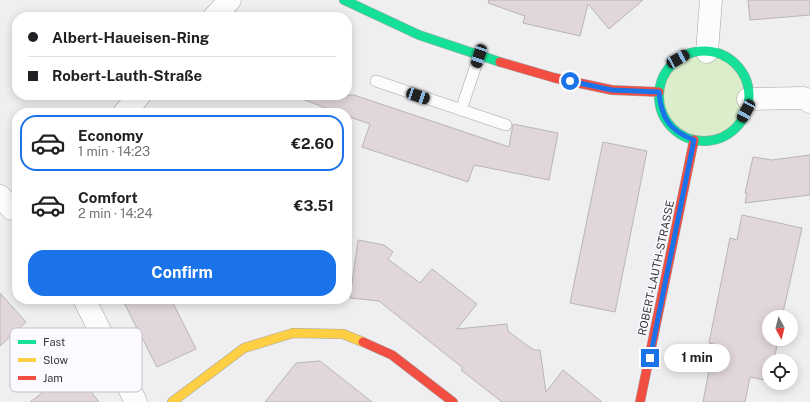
<!DOCTYPE html>
<html lang="en">
<head>
<meta charset="utf-8">
<style>
	body { margin:0; font-family:"Public Sans",sans-serif; background:#f6f6f6; color:#202124; height:100vh; display:flex; flex-direction:column; font-size:15px; white-space:nowrap }
	* { box-sizing:border-box; margin:0 }
	p { font-size:13px; color:#757577 }
	.icon { flex:none; width:22px; height:22px; fill:none; stroke:currentColor; stroke-width:2; stroke-linecap:round; stroke-linejoin:round }
	.map { position:relative; flex:1; overflow:hidden }
	.sheet { position:absolute; left:12px; top:108px; width:340px; height:196px; display:flex; flex-direction:column; background:#fff; border-radius:16px; box-shadow:0 2px 10px #0003 }
	.sheet>* { flex:none }
	.banner { position:absolute; left:12px; top:12px; width:340px; height:88px; border-radius:16px; box-shadow:0 2px 10px #0003; display:grid; align-content:center; height:88px; padding:0 16px; background:#fff }
	.needle { width:26px; rotate:173deg }
	.fabs { position:absolute; left:762px; top:310px; display:grid; gap:8px }
	.fabs a { display:grid; place-items:center; width:36px; height:36px; border-radius:50%; background:#fff; box-shadow:0 2px 10px #0003; font-size:20px }
	.end { position:absolute; width:18px; height:18px; margin:-9px; border:5px solid #1a73e8; background:#fff; box-shadow:0 0 0 2px #fff }
	.from { border-radius:50% }
	.bubble { position:absolute; height:28px; border-radius:14px; background:#fff; box-shadow:0 2px 10px #0003; font-size:13px; font-weight:700; line-height:28px; text-align:center }
	.car { position:absolute; width:12px; height:24px; margin:-12px -6px; border-radius:5px; box-shadow:0 0 3px 1px #0007; background:linear-gradient(#222 24%,#8ab4d8 0 40%,#222 0 76%,#8ab4d8 0 86%,#222 0) }
	.banner b { display:flex; align-items:center; gap:14px; height:38px; font-size:15px }
	.banner b+b { border-top:1px solid #e0e0e0 }
	.banner i { width:10px; height:10px; background:#202124 }
	ul { padding:7px 0 0; list-style:none }
	li { display:flex; align-items:center; gap:12px; height:56px; margin:0 8px 6px; padding:0 8px; border:2px solid transparent; border-radius:16px }
	li div { flex:1 }
	li b { display:block; font-size:15px }
	li em { font-style:normal; font-weight:700 }
	li.current { border-color:#1a73e8 }
	li>.icon { width:36px; height:36px; stroke-width:1.5 }
	.cta { display:flex; gap:8px; margin-top:auto; padding:8px 16px }
	.cta a { flex:1; height:46px; border-radius:16px; background:#1a73e8; color:#fff; font-size:16px; font-weight:700; line-height:46px; text-align:center }
	.map>svg:first-child { display:block }
	.green { fill:#dbeecc }
	.building { fill:#e1d6db; stroke:#b7b6b7 }
	.lines { fill:none; stroke-linecap:round; stroke-linejoin:round }
	.lane-casing { stroke:#a6a5a7; stroke-width:12 }
	.street-casing { stroke:#a6a5a7; stroke-width:23 }
	.fast-casing { stroke:#a6a5a7; stroke-width:10 }
	.slow-casing { stroke:#a6a5a7; stroke-width:10 }
	.jam-casing { stroke:#a6a5a7; stroke-width:10 }
	.lane { stroke:#fdfcfd; stroke-width:11 }
	.street { stroke:#fdfcfd; stroke-width:22 }
	.fast { stroke:#16e098; stroke-width:9 }
	.slow { stroke:#ffcf43; stroke-width:9 }
	.jam { stroke:#f24e42; stroke-width:9 }
	.route { stroke:#1a73e8; stroke-width:5 }
	.labels { text-anchor:middle; dominant-baseline:central; stroke-width:3; stroke-linejoin:round; paint-order:stroke }
	.street-label { font-size:11px; fill:#373638; stroke:#fcfaff }
	.key { fill:#fcfaff; stroke:#c1bfc3; stroke-width:1 }
	.key-label { font-size:11px; fill:#373638 }
</style>
</head>
<body>
<div class="map">
<svg width="810" height="402" viewBox="0 0 810 402">
	<rect width="100%" height="100%" fill="#efeef0"/>
	<circle class="green" cx="704" cy="96" r="44"/>
	<g class="building">
		<polygon points="489,0 643,0 609,29 588,4 580,36 523,23 525,16 488,3"/>
		<polygon points="748,0 810,0 810,15 750,20"/>
		<polygon points="297,95 354,95 509,147 513,124 558,133 549,180 474,165 468,182 362,147 370,124 347,116 347,113 339,113 297,97"/>
		<polygon points="603,142 647,151 615,312 570,303"/>
		<polygon points="810,155 810,195 745,203 747,193 745,193 753,157 772,160"/>
		<polygon points="742,215 802,228 782,317 769,317 769,339 778,339 774,361 769,361 769,381 750,377 745,402 703,402 714,344 709,343 730,238 737,240"/>
		<polygon points="358,240 384,245 393,252 388,259 420,283 432,269 477,304 457,329 507,324 508,331 521,341 534,350 540,350 546,392 563,370 602,402 502,402 461,370 463,368 379,301 350,298"/>
		<polygon points="0,293 26,322 0,346"/>
		<polygon points="122,299 171,299 196,349 157,367"/>
		<polygon points="320,361 372,402 265,402 296,363"/>
		<polygon points="74,369 99,402 30,402"/>
	</g>
	<g class="lines">
		<defs>
			<g id="lane">
				<polyline points="376,81 506,125"/>
				<polyline points="461,110 479,56"/>
			</g>
			<g id="street">
				<polyline points="214,17 230,0"/>
				<polyline points="707,52 711,0"/>
				<polyline points="748,99 804,98 810,102"/>
				<polyline points="124,113 140,95"/>
				<polyline points="0,196 12,209 17,209"/>
				<polyline points="84,299 136,402"/>
			</g>
			<g id="fast">
				<polyline points="344,0 419,35 500,62"/>
				<circle cx="704" cy="96" r="45"/>
			</g>
			<polyline id="slow" points="172,402 244,348 293,333 343,334 363,342"/>
			<g id="jam">
				<polyline points="500,62 555,78 612,90 659,92"/>
				<polyline points="363,342 392,355 453,402"/>
				<polyline points="640,402 694,140"/>
			</g>
		</defs>
		<use href="#lane" class="lane-casing"/>
		<use href="#street" class="street-casing"/>
		<use href="#fast" class="fast-casing"/>
		<use href="#slow" class="slow-casing"/>
		<use href="#jam" class="jam-casing"/>
		<use href="#lane" class="lane"/>
		<use href="#street" class="street"/>
		<use href="#fast" class="fast"/>
		<use href="#slow" class="slow"/>
		<use href="#jam" class="jam"/>
	</g>
	<g class="lines">
		<path class="route" d="M570,81L612,90L659,92C661,118 670,131 694,140L650,358"/>
	</g>
	<g class="labels">
		<g class="street-label">
			<text transform="translate(656 268) rotate(-78)">ROBERT-LAUTH-STRASSE</text>
		</g>
	</g>
	<rect x="10" y="328" width="132" height="64" rx="6" class="key"/>
	<rect x="18" y="340" width="18" height="4" fill="#16e098"/>
	<rect x="18" y="358" width="18" height="4" fill="#ffcf43"/>
	<rect x="18" y="376" width="18" height="4" fill="#f24e42"/>
	<g class="key-label">
		<text x="43" y="346">Fast</text>
		<text x="43" y="364">Slow</text>
		<text x="43" y="382">Jam</text>
	</g>
</svg>
<div class="fabs">
<a><svg class="needle" viewBox="-14 -14 28 28"><path d="M0-13l5 13h-10z" fill="#e53935"/><path d="M0 13l5-13h-10z" fill="#757577"/></svg></a>
<a><svg class="icon" aria-label="locate" viewBox="0 0 24 24"><circle cx="12" cy="12" r="6"/><path d="M12 2v4M12 18v4M2 12h4M18 12h4"/></svg></a>
</div>
<i class="end from" style="left:570px;top:81px"></i>
<i class="end" style="left:650px;top:358px"></i>
<div class="bubble" style="left:664px;top:344px;width:66px">1 min</div>
<i class="car" style="left:479px;top:56px;rotate:198deg"></i>
<i class="car" style="left:678px;top:59px;rotate:61deg"></i>
<i class="car" style="left:418px;top:96px;rotate:109deg"></i>
<i class="car" style="left:746px;top:111px;rotate:208deg"></i>
<div class="banner">
<b><i class="from"></i>Albert-Haueisen-Ring</b>
<b><i></i>Robert-Lauth-Straße</b>
</div>
<section class="sheet">
<ul>
<li class="current"><svg class="icon" aria-label="car" viewBox="0 0 24 24"><path d="M5 17H2v-5l4-1 3-4h7l3 4 3 1v5h-3M9 17h6M6 11h13"/><circle cx="7" cy="17" r="2"/><circle cx="17" cy="17" r="2"/></svg><div><b>Economy</b><p>1 min · 14:23</p></div><em>€2.60</em></li>
<li><svg class="icon" aria-label="car" viewBox="0 0 24 24"><path d="M5 17H2v-5l4-1 3-4h7l3 4 3 1v5h-3M9 17h6M6 11h13"/><circle cx="7" cy="17" r="2"/><circle cx="17" cy="17" r="2"/></svg><div><b>Comfort</b><p>2 min · 14:24</p></div><em>€3.51</em></li>
</ul>
<div class="cta"><a>Confirm</a></div>
</section>
</div>
</body>
</html>
